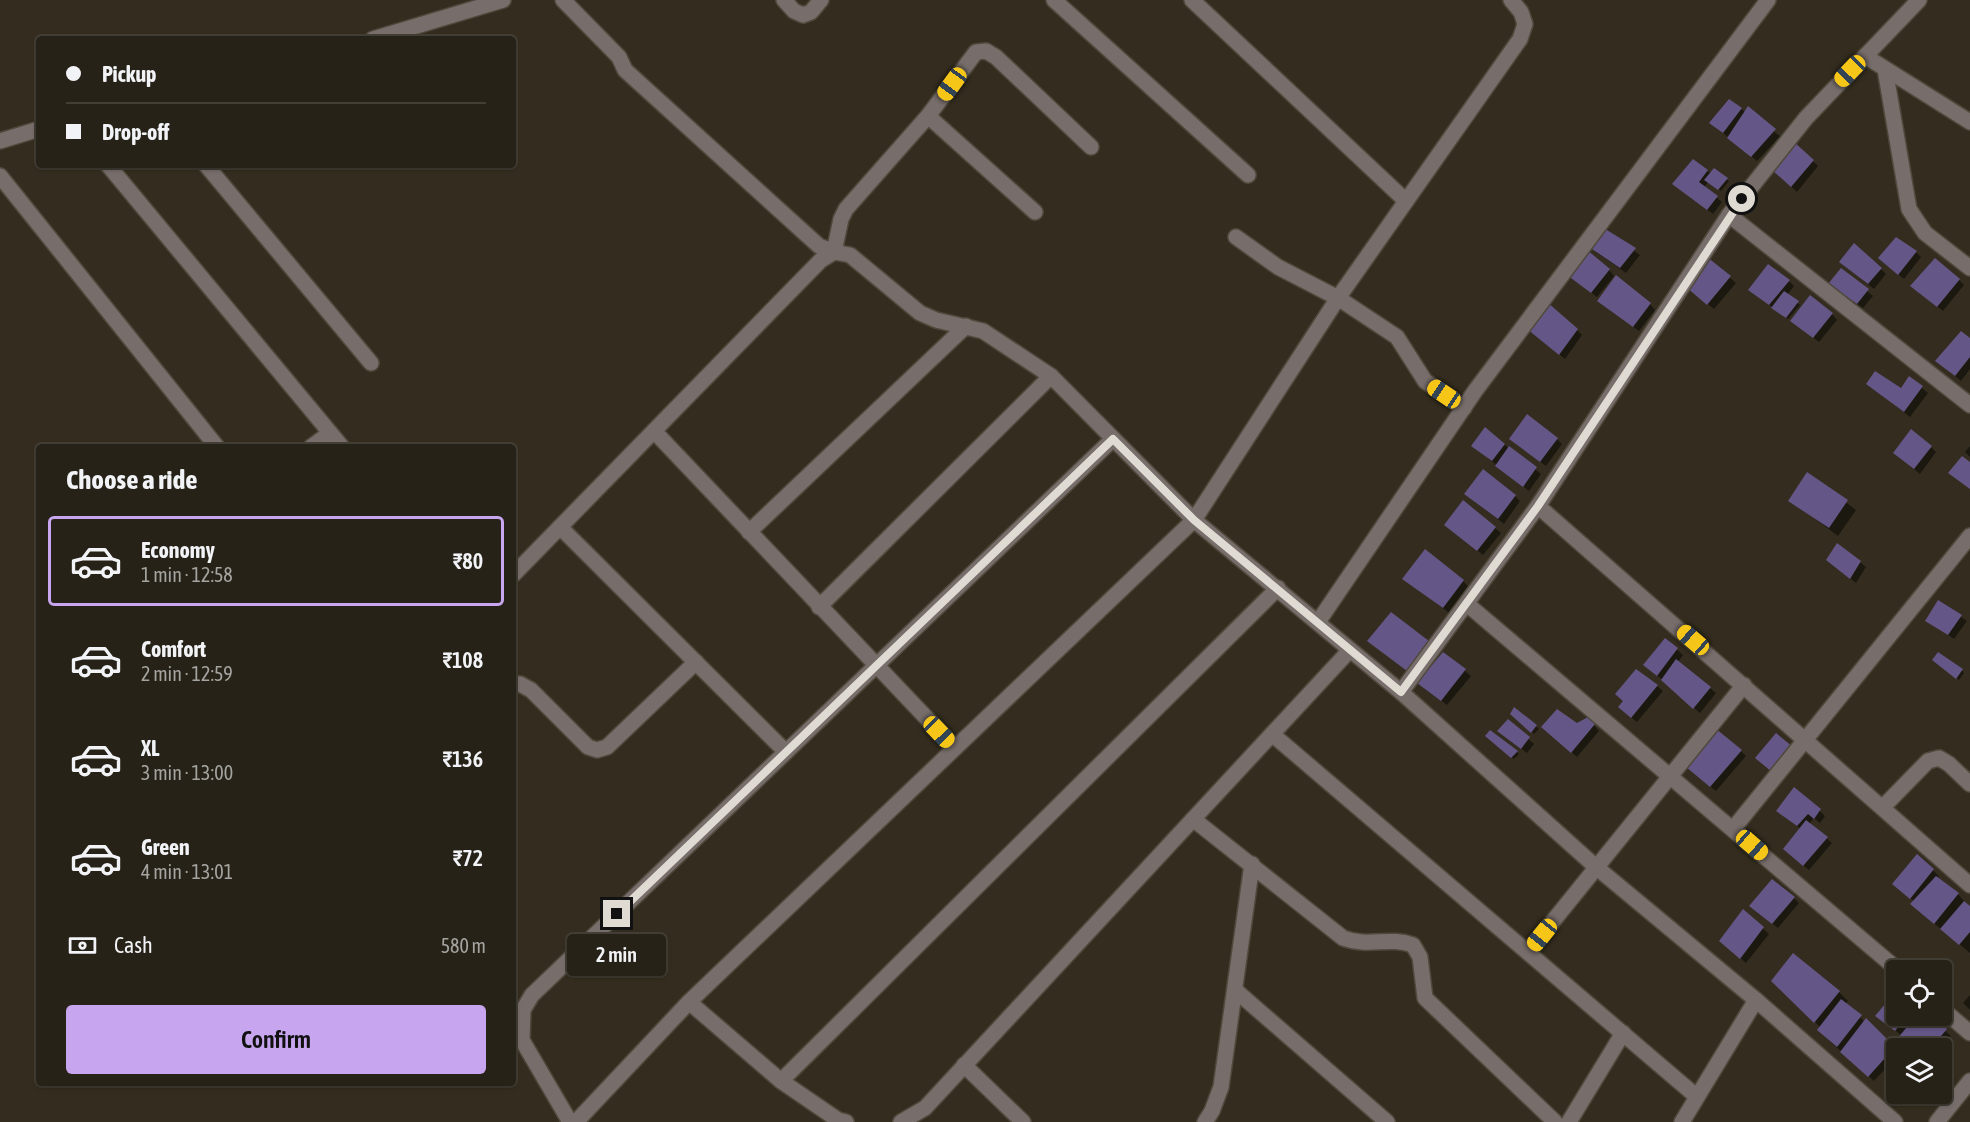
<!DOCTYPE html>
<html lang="en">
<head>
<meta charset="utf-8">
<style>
	body { margin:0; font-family:"Asap Condensed",sans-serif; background:#2f2a20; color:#f1f3f6; height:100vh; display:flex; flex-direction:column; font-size:22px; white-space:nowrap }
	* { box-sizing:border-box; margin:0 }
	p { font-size:20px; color:#a4a4a1 }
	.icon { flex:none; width:33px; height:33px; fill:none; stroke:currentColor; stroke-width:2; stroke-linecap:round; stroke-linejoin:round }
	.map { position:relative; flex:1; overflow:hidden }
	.sheet { position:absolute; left:36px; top:444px; width:480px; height:642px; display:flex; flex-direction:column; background:#272217; border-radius:6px; box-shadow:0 2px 4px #0004,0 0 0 2px #433f36 }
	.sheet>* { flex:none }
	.banner { position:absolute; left:36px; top:36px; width:480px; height:132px; border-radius:6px; box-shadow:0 2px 4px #0004,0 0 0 2px #433f36; display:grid; align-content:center; height:132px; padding:0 30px; background:#272217 }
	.fabs { position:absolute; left:1886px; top:960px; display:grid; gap:12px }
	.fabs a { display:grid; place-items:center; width:66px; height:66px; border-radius:6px; background:#272217; box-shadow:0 2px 4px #0004,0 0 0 2px #433f36; font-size:30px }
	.end { position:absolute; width:27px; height:27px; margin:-14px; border:8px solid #dfdbd2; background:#111; box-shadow:0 0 0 3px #111 }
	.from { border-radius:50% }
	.bubble { position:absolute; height:42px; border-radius:6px; background:#272217; box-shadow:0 2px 4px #0004,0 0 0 2px #433f36; font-size:20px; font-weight:600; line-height:42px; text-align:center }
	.car { position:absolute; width:18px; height:36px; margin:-18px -9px; border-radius:8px; box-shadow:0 0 4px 2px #0007; background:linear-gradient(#f5c518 24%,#345 0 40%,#f5c518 0 76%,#345 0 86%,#f5c518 0) }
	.banner b { display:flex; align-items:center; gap:21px; height:57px; font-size:22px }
	.banner b+b { border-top:2px solid #433f36 }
	.banner i { width:15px; height:15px; background:#f1f3f6 }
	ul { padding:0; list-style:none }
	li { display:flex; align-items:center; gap:18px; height:90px; margin:0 12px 9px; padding:0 18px; border:3px solid transparent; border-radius:6px }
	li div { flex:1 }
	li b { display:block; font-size:22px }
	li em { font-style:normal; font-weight:600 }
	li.selected { border-color:#c8a6ef }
	li>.icon { width:54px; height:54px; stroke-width:1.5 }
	h2 { padding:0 30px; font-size:27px; line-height:72px }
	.pay { display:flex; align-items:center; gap:15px; height:66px; padding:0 30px; font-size:22px }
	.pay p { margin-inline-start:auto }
	.primary-button { display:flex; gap:12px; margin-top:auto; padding:12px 30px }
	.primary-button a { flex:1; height:69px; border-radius:6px; background:#c8a6ef; color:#111; font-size:24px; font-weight:600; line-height:69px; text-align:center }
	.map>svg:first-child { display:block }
	.shadow { fill:#0007 }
	.building { fill:#645686 }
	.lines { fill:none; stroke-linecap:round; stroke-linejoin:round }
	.minor-casing { stroke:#4f493c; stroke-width:18 }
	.minor { stroke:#776e6b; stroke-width:15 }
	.route { stroke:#dfdbd2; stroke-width:8 }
</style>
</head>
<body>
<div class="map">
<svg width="1970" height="1122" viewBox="0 0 1970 1122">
	<rect width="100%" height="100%" fill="#342d1f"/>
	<g class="shadow">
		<polygon points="1741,109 1780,136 1757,161 1711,123"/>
		<polygon points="1813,161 1818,166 1797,192 1774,170"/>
		<polygon points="1707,171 1729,181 1721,191 1708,182 1704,187 1722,202 1713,214 1674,184"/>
		<polygon points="1602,229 1640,255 1626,273 1596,252"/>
		<polygon points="1916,252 1921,257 1904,279 1886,264"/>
		<polygon points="1707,259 1736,283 1714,309 1694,293"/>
		<polygon points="1846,267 1881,269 1886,274 1874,289"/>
		<polygon points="1609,270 1614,276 1597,297 1569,275"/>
		<polygon points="1841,270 1873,296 1863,308 1835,289"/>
		<polygon points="1959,280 1964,285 1943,311 1917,291"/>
		<polygon points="1789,281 1794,286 1787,295 1800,305 1788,319 1750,290"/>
		<polygon points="1650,304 1655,310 1639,331 1605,306"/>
		<polygon points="1832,314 1837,320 1819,342 1792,321"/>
		<polygon points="1577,330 1582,335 1565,359 1535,335"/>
		<polygon points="1970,340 1970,369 1961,381 1943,366"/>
		<polygon points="1909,378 1928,393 1910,417 1868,384 1901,390"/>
		<polygon points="1485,429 1541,474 1529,491 1473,446"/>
		<polygon points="1557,439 1562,444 1546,466 1516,444"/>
		<polygon points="1970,446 1970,457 1965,452"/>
		<polygon points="1931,447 1936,452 1920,474 1901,458"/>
		<polygon points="1808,474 1856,510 1838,536 1790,500"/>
		<polygon points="1515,496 1520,501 1504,524 1471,499"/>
		<polygon points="1463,502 1501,533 1483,555 1452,530"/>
		<polygon points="1860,562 1866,567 1856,583 1833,565"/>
		<polygon points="1404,579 1463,581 1471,589 1452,615"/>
		<polygon points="1938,602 1967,621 1954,639 1927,620"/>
		<polygon points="1666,640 1683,655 1678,662 1716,693 1700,713 1651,670"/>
		<polygon points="1443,654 1471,676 1447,705 1424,688"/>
		<polygon points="1936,662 1962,670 1964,673 1959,680"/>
		<polygon points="1657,686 1663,691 1637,722 1625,712"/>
		<polygon points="1515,709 1539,729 1534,734 1512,714"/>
		<polygon points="1588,719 1599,731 1577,757 1549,732 1577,725"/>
		<polygon points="1508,721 1534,744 1527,753 1505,736"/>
		<polygon points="1490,732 1517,752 1519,754 1514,759 1487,736"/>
		<polygon points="1741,751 1746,756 1716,791 1693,773"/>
		<polygon points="1820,811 1825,816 1820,823 1814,818 1809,824 1832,843 1809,870 1790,855 1801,829 1783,816"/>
		<polygon points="1917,856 1939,876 1936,879 1958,894 1970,908 1970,953 1918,910 1915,902 1899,889"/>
		<polygon points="1794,898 1799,903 1778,928 1757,912"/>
		<polygon points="1743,911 1769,934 1746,963 1726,946"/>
		<polygon points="1793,955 1839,992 1848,1001 1845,1004 1896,1050 1896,1057 1874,1081 1824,1036 1821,1028 1773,981"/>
		<polygon points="1896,994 1896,1016 1928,1016 1951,1036 1941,1048 1910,1048 1904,1044 1901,1035 1877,1016"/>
		<polygon points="1970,995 1970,1010 1963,1003"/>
	</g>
	<g class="building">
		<polygon points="1729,99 1742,108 1723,133 1709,123"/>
		<polygon points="1748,106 1776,129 1751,157 1727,138"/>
		<polygon points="1794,142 1814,160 1791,187 1772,170"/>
		<polygon points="1693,159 1708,170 1699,182 1718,196 1707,210 1672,184"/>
		<polygon points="1714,168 1728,178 1718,190 1704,180"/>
		<polygon points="1602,227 1636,248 1620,268 1589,247"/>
		<polygon points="1896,237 1917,251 1898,275 1878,258"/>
		<polygon points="1854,243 1882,268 1868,284 1839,262"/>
		<polygon points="1586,249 1610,269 1591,293 1567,275"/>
		<polygon points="1707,257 1731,276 1707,305 1686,287"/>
		<polygon points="1935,258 1960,279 1937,307 1910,286"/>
		<polygon points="1768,264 1790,280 1769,305 1748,290"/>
		<polygon points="1841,268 1869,289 1857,304 1828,284"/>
		<polygon points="1616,275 1651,303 1633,327 1597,301"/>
		<polygon points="1784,291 1799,301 1786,318 1771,308"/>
		<polygon points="1810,295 1833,313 1813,338 1790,321"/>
		<polygon points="1547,302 1578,329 1559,355 1527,329"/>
		<polygon points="1961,331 1970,338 1970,357 1955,376 1935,361"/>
		<polygon points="1875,371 1901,388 1909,376 1923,386 1904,412 1866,384"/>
		<polygon points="1527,414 1558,438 1540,462 1509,439"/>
		<polygon points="1485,427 1505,444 1492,461 1471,446"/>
		<polygon points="1911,429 1932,446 1914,469 1893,453"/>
		<polygon points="1509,446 1537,467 1523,487 1495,466"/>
		<polygon points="1962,456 1970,462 1970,489 1948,473"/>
		<polygon points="1483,469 1516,495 1498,519 1464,494"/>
		<polygon points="1807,472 1848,500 1829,528 1788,501"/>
		<polygon points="1463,500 1496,527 1477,551 1444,525"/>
		<polygon points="1837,543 1861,561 1850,579 1826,560"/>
		<polygon points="1425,549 1464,580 1443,608 1402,579"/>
		<polygon points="1938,600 1962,615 1948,635 1925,621"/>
		<polygon points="1391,612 1429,641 1407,671 1367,641"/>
		<polygon points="1665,638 1678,648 1657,676 1643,665"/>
		<polygon points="1443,652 1466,669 1441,701 1417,683"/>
		<polygon points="1938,652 1963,669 1956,679 1932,660"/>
		<polygon points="1676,659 1711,687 1693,709 1661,680"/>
		<polygon points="1636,669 1658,685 1631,718 1618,707 1623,701 1615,694"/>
		<polygon points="1514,707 1537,725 1531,733 1510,714"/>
		<polygon points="1557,709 1577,723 1588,717 1595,724 1571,753 1541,727"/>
		<polygon points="1508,719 1530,737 1521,749 1497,731"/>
		<polygon points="1715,728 1742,750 1710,787 1686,767"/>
		<polygon points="1490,730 1518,751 1511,758 1485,736"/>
		<polygon points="1776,733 1793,747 1772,772 1755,758"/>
		<polygon points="1794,787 1821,809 1814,819 1808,814 1797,826 1776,811"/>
		<polygon points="1806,820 1828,837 1803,866 1783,849"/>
		<polygon points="1917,854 1934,869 1910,899 1892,884"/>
		<polygon points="1936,876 1959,893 1934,924 1910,904"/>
		<polygon points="1772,879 1795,897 1772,924 1749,906"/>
		<polygon points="1964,901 1970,906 1970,932 1959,945 1940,929"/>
		<polygon points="1743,909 1764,927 1740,959 1719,941"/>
		<polygon points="1793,953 1840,991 1814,1023 1771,981"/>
		<polygon points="1896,991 1896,1016 1907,1016 1895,1031 1875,1016"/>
		<polygon points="1841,999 1862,1015 1837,1047 1817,1030"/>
		<polygon points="1916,1016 1931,1016 1947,1029 1931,1048 1909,1048 1897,1039"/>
		<polygon points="1866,1018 1895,1047 1868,1077 1840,1052"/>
	</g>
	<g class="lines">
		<defs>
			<g id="minor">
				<polyline points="563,0 619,57 625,70 819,246 834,252 841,219 846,209 928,116 976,52 986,51 996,57 1091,147"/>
				<polyline points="784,0 794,11 803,15 811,12 821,0"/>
				<polyline points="1054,0 1248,175"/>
				<polyline points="1192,0 1406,201"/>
				<polyline points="373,39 503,0"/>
				<polyline points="1865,56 1970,122"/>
				<polyline points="1885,69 1909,209 1925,233 1970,268"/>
				<polyline points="928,116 1035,212"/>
				<polyline points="0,141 39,129"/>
				<polyline points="108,165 342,447"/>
				<polyline points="206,165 371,363"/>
				<polyline points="0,176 217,447"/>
				<polyline points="1729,215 1970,405"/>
				<polyline points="1236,237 1278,267 1338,298 1397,337 1425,381 1464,408"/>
				<polyline points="654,431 955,748"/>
				<polyline points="311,447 330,433"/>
				<polyline points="1538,506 1970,885"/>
				<polyline points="560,527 786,752"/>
				<polyline points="749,532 966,326"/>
				<polyline points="513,575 821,260 834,252 850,255 920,313 936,320 983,331 1051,376 1194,520 1401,692 1596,867 1756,1000 1895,1122"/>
				<polyline points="1467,604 1898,970"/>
				<polyline points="819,607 1051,376"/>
				<polyline points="1318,622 1475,391 1768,0"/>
				<polyline points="513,684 520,684 531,690 588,747 597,750 607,747 696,662"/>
				<polyline points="1401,692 1538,506 1729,215 1806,118 1919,0"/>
				<polyline points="1272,734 1696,1096"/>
				<polyline points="1883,807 1928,761 1939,758 1949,764 1970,784"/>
				<path d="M1193,819L1343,938C1369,948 1389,936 1413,945L1420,957L1425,998L1555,1122"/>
				<polyline points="1733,829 1970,536"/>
				<polyline points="1528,952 1744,685"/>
				<polyline points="1235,990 1387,1122"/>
				<polyline points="689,1002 781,1081 838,1120 846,1122"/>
				<polyline points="1941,1008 1970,1033"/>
				<polyline points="964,1065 1023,1122"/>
				<polyline points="781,1081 1278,588"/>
				<polyline points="570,1122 522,1040 523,1010 532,995 1113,439"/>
				<polyline points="576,1122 689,1002 1194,520 1338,298 1520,39 1525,24 1521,12 1511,0"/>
				<polyline points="901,1122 925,1108 1350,650"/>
				<polyline points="1205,1122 1212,1111 1221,1087 1252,864"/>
				<polyline points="1569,1122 1623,1033"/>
				<polyline points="1682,1122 1756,1000"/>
				<polyline points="1937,1122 1970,1081"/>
			</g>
		</defs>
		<use href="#minor" class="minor-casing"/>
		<use href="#minor" class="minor"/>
	</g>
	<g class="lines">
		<polyline class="route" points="617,914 1113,439 1194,520 1401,692 1538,506 1742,199"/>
	</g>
</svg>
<div class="fabs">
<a><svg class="icon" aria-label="locate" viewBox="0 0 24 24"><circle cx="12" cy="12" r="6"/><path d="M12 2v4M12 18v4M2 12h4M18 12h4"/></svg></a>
<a><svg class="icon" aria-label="layers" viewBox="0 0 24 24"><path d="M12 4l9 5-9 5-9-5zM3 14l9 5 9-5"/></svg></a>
</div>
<i class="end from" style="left:1742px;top:199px"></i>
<i class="end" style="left:617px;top:914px"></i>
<div class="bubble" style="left:567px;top:934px;width:99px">2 min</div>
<i class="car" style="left:1850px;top:71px;rotate:224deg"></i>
<i class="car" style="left:952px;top:84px;rotate:216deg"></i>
<i class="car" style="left:1444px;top:394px;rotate:304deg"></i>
<i class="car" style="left:1693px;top:640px;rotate:311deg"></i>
<i class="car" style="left:939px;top:732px;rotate:136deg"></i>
<i class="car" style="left:1752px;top:845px;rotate:131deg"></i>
<i class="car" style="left:1542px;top:935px;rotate:219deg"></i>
<div class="banner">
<b><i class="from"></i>Pickup</b>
<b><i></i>Drop-off</b>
</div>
<section class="sheet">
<h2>Choose a ride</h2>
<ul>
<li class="selected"><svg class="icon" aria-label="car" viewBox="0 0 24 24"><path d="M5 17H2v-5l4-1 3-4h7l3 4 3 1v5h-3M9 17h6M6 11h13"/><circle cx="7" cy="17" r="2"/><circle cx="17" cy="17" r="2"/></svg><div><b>Economy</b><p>1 min · 12:58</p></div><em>₹80</em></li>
<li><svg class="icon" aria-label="car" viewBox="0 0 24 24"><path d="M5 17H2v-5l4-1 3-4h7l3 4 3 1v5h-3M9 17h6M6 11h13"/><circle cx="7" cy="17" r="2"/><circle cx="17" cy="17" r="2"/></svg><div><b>Comfort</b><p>2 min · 12:59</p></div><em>₹108</em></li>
<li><svg class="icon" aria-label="car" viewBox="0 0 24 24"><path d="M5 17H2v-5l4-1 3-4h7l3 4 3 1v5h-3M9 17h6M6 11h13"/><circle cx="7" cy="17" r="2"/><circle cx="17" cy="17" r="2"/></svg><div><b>XL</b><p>3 min · 13:00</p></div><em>₹136</em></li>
<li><svg class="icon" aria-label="car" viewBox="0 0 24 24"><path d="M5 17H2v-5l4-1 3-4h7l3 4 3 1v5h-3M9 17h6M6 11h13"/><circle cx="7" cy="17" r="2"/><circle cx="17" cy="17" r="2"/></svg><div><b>Green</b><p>4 min · 13:01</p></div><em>₹72</em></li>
</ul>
<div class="pay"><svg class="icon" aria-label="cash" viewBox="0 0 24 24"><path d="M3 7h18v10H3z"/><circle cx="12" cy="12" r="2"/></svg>Cash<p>580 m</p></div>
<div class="primary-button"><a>Confirm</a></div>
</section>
</div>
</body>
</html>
